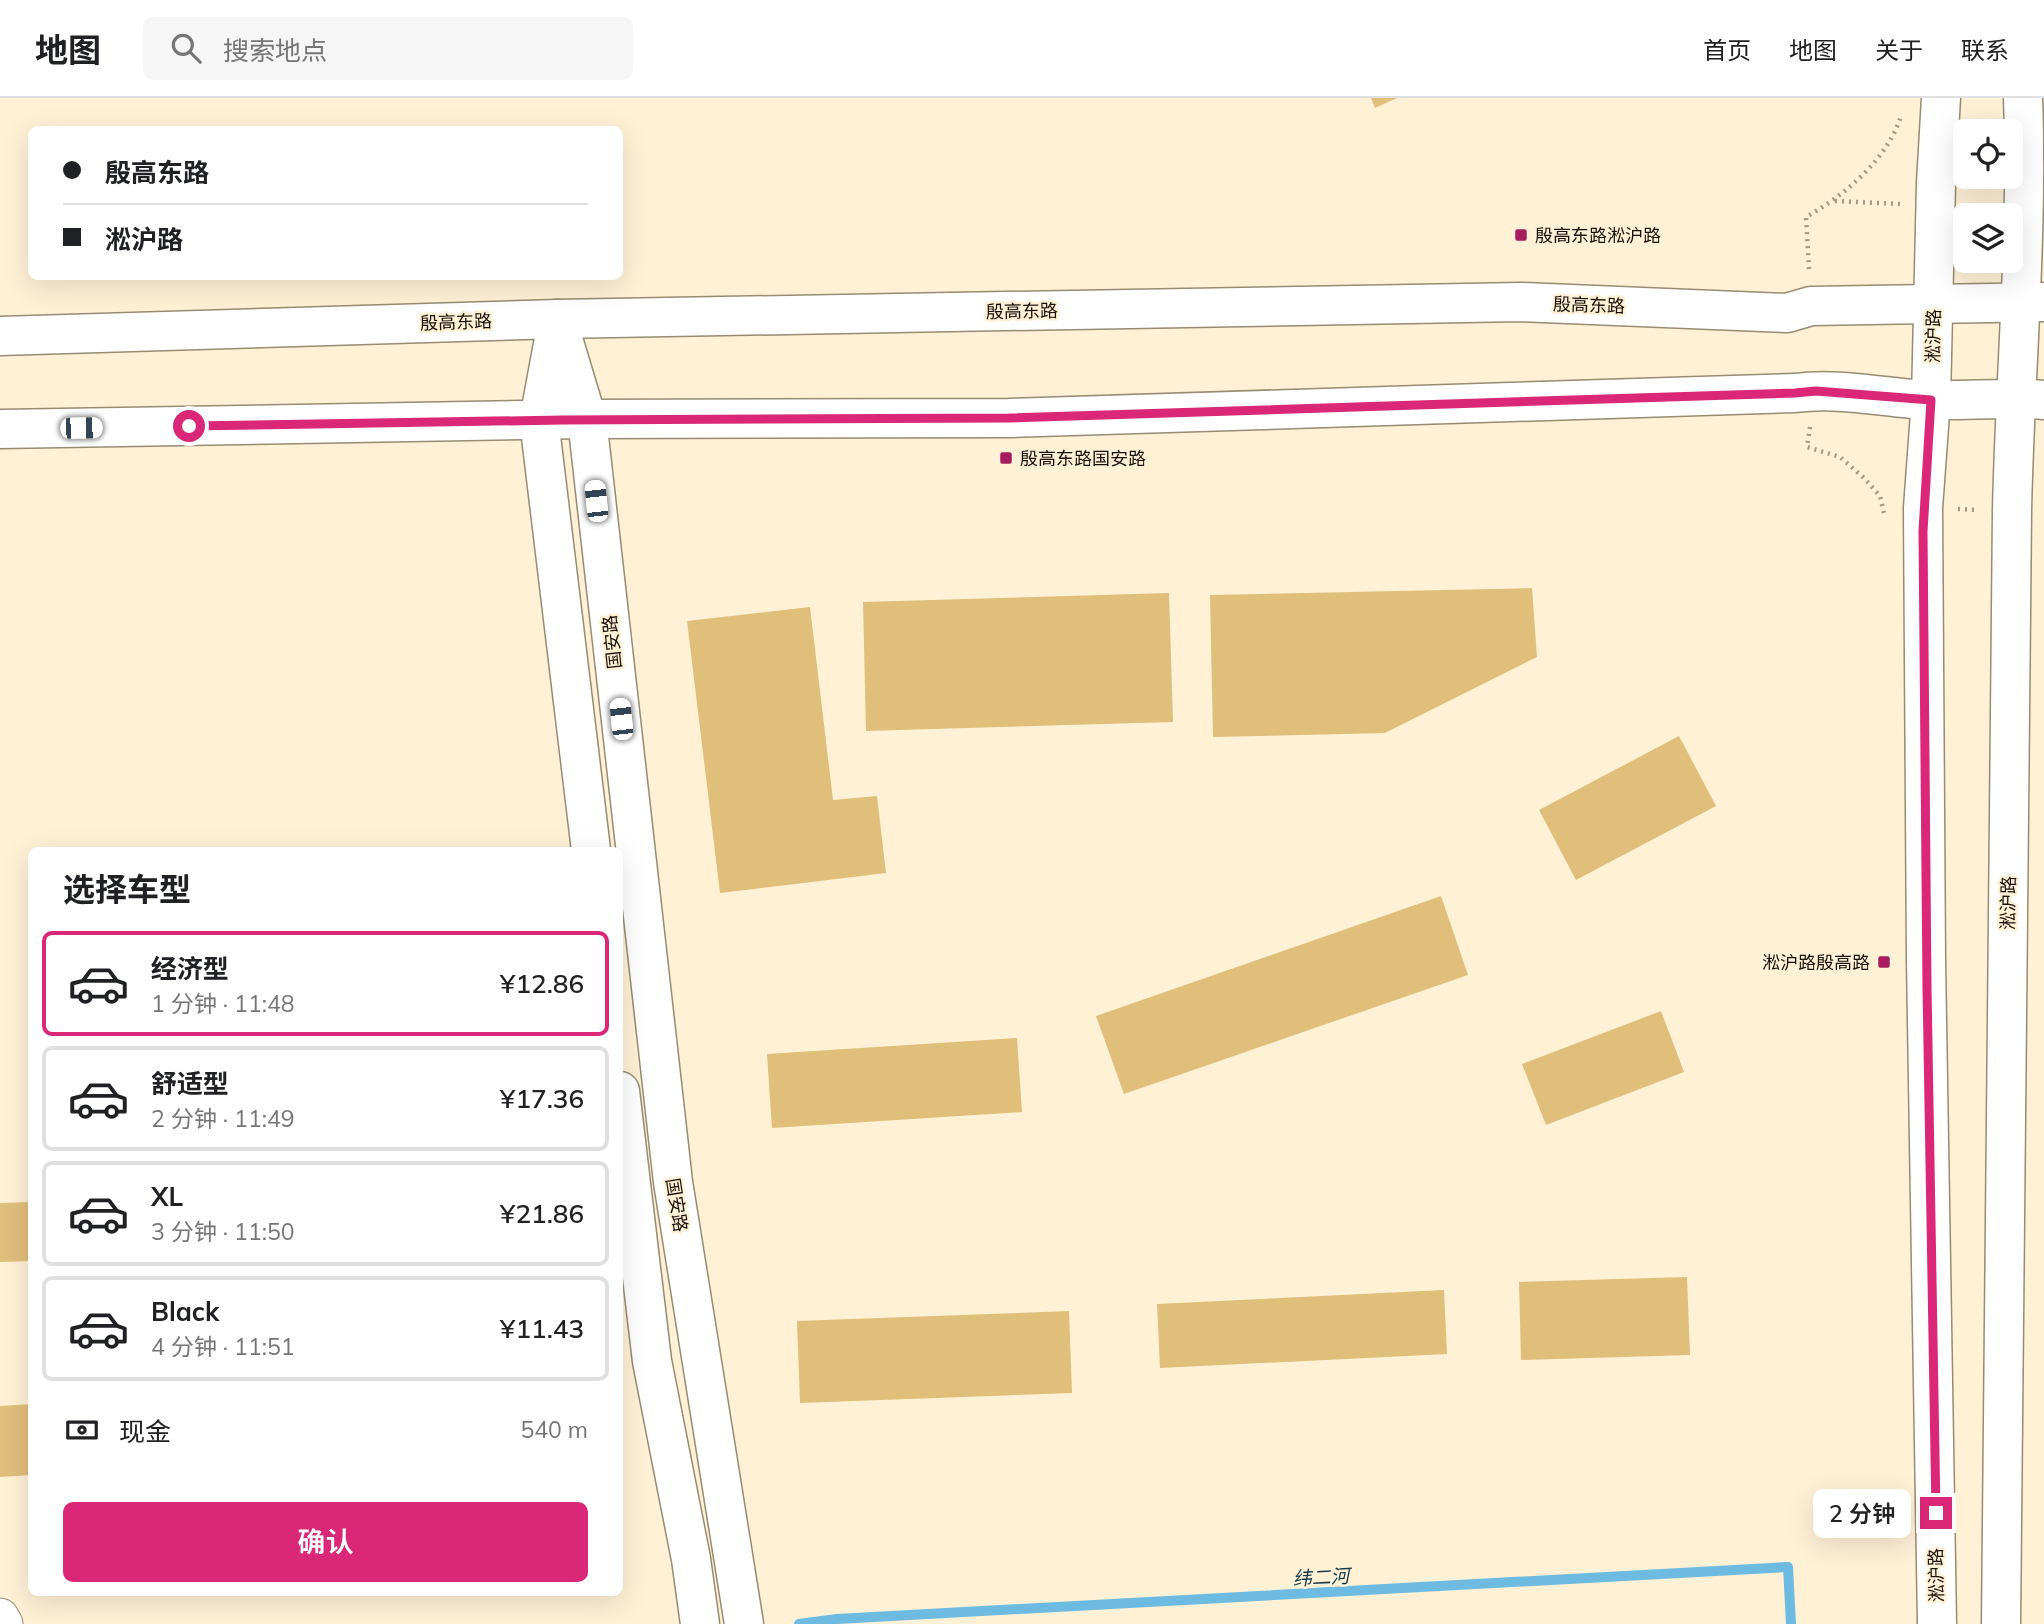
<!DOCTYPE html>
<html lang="zh">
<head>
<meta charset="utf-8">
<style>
	body { margin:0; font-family:Mulish,"Noto Sans SC",sans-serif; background:#f6f6f6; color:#202124; height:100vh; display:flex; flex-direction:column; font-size:26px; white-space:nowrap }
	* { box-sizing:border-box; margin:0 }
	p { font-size:23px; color:#757577 }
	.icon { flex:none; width:38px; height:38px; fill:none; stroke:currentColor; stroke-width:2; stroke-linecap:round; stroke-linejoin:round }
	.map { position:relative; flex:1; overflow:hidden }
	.panel { position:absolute; left:28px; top:749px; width:595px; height:749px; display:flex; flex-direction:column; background:#fff; border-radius:10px; box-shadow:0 7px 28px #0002 }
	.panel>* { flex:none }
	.banner { position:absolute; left:28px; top:28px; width:595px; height:154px; border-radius:10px; box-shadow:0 7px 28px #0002; display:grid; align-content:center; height:154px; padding:0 35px; background:#fff }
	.buttons { position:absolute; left:1953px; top:21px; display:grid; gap:14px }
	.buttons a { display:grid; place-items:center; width:70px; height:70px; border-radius:10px; background:#fff; box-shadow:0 7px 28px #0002; font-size:35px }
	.end { position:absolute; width:32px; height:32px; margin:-16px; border:9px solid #db2777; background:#fff; box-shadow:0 0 0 4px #fff }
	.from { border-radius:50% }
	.bubble { position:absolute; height:49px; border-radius:10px; background:#fff; box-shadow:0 7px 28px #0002; font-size:23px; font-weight:600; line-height:49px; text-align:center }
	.car { position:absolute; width:21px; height:42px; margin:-21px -10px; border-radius:9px; box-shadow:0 0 5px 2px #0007; background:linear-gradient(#fff 24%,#345 0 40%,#fff 0 76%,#345 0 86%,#fff 0) }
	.banner b { display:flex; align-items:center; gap:24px; height:66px; font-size:26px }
	.banner b+b { border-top:2px solid #e0e0e0 }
	.banner i { width:18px; height:18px; background:#202124 }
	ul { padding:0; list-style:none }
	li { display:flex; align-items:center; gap:21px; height:105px; margin:0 14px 10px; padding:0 21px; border:4px solid #e0e0e0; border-radius:10px }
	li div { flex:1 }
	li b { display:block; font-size:26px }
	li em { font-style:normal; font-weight:600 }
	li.on { border-color:#db2777 }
	li>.icon { width:63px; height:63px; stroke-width:1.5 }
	h2 { padding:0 35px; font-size:32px; line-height:84px }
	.pay { display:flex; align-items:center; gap:18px; height:77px; padding:0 35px; font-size:26px }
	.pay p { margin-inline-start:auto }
	.button { display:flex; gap:14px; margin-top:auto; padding:14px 35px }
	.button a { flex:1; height:80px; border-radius:10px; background:#db2777; color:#fff; font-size:28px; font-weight:600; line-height:80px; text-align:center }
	header { display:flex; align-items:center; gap:42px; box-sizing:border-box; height:98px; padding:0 35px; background:#fff; border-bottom:2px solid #e0e0e0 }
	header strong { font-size:33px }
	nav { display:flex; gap:38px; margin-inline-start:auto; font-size:24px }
	.search { width:490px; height:63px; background:#f6f6f6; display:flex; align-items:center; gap:18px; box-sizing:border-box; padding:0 24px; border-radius:10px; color:#757577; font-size:26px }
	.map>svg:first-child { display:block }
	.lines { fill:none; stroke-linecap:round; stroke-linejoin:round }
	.stream { stroke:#6dbbe0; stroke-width:10 }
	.building { fill:#e0bf7b }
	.street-casing { stroke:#978b72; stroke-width:39 }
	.secondary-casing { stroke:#978b72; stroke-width:41 }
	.primary-casing { stroke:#978b72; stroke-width:41 }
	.path { stroke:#a29884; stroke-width:4.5; stroke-dasharray:2 5; stroke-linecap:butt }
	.street { stroke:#fff; stroke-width:37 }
	.secondary { stroke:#fff; stroke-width:38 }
	.primary { stroke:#fff; stroke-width:38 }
	.route { stroke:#db2777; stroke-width:9 }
	.poi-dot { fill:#a61a5e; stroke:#fff1d6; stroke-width:2.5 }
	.labels { text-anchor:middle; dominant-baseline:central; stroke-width:5; stroke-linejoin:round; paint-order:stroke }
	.poi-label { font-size:18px; fill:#161108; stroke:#fff1d6; text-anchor:start }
	.street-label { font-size:18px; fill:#161108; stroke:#fff1d6 }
	.water-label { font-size:19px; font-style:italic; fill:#16394a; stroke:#fff1d6 }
</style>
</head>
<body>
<header>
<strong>地图</strong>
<div class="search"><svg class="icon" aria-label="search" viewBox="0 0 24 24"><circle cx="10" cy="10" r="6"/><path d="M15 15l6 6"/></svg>搜索地点</div>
<nav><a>首页</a><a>地图</a><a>关于</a><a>联系</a></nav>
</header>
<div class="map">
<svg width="2044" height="1526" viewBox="0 0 2044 1526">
	<rect width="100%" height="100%" fill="#fff1d6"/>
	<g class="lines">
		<polyline class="stream" points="799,1526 837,1521 1788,1469 1791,1526"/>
	</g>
	<g class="building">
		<polygon points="1371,0 1397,0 1375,10"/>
		<polygon points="1532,490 1537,559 1385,635 1213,639 1210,497"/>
		<polygon points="1169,495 1173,624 866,633 863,504"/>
		<polygon points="810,509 833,702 877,698 886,775 720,795 687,523"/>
		<polygon points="1679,638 1716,708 1576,782 1539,712"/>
		<polygon points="1441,798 1468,877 1124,996 1096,918"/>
		<polygon points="1661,913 1684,974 1546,1027 1522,966"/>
		<polygon points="1017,940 1022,1014 772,1030 767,956"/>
		<polygon points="32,1104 32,1163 0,1164 0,1105"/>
		<polygon points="1687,1179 1690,1257 1521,1262 1519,1184"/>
		<polygon points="1444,1192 1447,1256 1160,1270 1157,1206"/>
		<polygon points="1069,1213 1072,1295 800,1305 797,1223"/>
		<polygon points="32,1306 32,1377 0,1379 0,1308"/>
	</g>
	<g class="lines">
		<defs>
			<polyline id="street" points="0,1519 4,1526"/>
			<g id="secondary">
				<polyline points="557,221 587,321 673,1084 744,1526"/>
				<polyline points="556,230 539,322 591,752"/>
				<polyline points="620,993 652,1263 691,1461 700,1526"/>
				<polyline points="1937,1526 1926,862 1923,410 1931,302 1936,85 1941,0"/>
				<path d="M2001,1526L2012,413C2015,275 2028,138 2023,0"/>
			</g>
			<g id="primary">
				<polyline points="0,238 557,221 1521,204 1787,215 1811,208 2044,204"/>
				<path d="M0,331L587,321L1009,320L1795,295C1840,289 1885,300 1930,302C1968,303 2006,299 2044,302"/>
			</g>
		</defs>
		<use href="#street" class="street-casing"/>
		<use href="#secondary" class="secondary-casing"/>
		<use href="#primary" class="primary-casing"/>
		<g class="path">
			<polyline points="1835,103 1900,106"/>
			<path d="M1809,171L1806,119C1845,97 1887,62 1901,18"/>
			<polyline points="1810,329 1807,349 1840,359 1864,380 1880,398 1884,415"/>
			<polyline points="1958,411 1977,412"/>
		</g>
		<use href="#street" class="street"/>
		<use href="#secondary" class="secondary"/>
		<use href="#primary" class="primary"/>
	</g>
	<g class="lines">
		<polyline class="route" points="189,328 563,322 1009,320 1795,295 1816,293 1931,302 1923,433 1927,889 1936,1415"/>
	</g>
	<g class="poi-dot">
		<rect x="1514" y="130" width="14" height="14" rx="3.5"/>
		<rect x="999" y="353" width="14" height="14" rx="3.5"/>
		<rect x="1877" y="857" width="14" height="14" rx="3.5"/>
	</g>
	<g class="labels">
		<g class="poi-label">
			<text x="1535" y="137">殷高东路淞沪路</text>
			<text x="1020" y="360">殷高东路国安路</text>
			<text x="1870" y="864" text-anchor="end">淞沪路殷高路</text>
		</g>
		<g class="street-label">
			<text transform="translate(1589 207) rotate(2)">殷高东路</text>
			<text transform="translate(1022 213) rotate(-1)">殷高东路</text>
			<text transform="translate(456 224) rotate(-2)">殷高东路</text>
			<text transform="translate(1933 238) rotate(-89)">淞沪路</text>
			<text transform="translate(612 544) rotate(-96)">国安路</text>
			<text transform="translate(2008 805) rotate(-89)">淞沪路</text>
			<text transform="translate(677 1107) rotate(81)">国安路</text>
			<text transform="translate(1936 1477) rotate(-91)">淞沪路</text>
		</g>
		<g class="water-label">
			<text transform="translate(1321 1479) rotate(-3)">纬二河</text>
		</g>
	</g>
</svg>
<div class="buttons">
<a><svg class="icon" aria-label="locate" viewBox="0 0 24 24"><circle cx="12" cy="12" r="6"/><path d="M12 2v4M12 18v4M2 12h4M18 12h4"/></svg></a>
<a><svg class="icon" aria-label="layers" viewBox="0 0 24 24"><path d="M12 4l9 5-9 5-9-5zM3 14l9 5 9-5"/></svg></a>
</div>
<i class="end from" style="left:189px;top:328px"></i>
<i class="end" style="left:1936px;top:1415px"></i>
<div class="bubble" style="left:1813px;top:1391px;width:98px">2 分钟</div>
<i class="car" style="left:81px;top:330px;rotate:89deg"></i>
<i class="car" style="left:596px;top:403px;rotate:354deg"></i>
<i class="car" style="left:621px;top:621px;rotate:354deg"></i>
<div class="banner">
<b><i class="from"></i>殷高东路</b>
<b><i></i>淞沪路</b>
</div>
<section class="panel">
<h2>选择车型</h2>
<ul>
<li class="on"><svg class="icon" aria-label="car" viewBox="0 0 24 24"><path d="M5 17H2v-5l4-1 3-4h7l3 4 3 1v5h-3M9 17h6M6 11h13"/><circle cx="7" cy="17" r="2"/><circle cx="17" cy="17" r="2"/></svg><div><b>经济型</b><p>1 分钟 · 11:48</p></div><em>¥12.86</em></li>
<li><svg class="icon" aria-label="car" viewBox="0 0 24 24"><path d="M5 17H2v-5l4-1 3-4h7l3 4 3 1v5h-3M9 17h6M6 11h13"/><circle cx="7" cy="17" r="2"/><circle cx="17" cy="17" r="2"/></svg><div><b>舒适型</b><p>2 分钟 · 11:49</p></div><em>¥17.36</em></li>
<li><svg class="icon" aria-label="car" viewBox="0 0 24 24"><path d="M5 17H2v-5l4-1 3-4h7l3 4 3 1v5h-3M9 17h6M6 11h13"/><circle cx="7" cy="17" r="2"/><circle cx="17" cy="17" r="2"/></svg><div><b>XL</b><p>3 分钟 · 11:50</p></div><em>¥21.86</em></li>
<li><svg class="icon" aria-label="car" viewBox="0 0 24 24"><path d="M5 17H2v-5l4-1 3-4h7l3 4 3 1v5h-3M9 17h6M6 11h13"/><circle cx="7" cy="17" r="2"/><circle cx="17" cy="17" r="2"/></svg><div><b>Black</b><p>4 分钟 · 11:51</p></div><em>¥11.43</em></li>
</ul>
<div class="pay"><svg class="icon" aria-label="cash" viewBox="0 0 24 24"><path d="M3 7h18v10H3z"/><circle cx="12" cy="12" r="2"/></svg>现金<p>540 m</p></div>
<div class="button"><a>确认</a></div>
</section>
</div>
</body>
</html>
